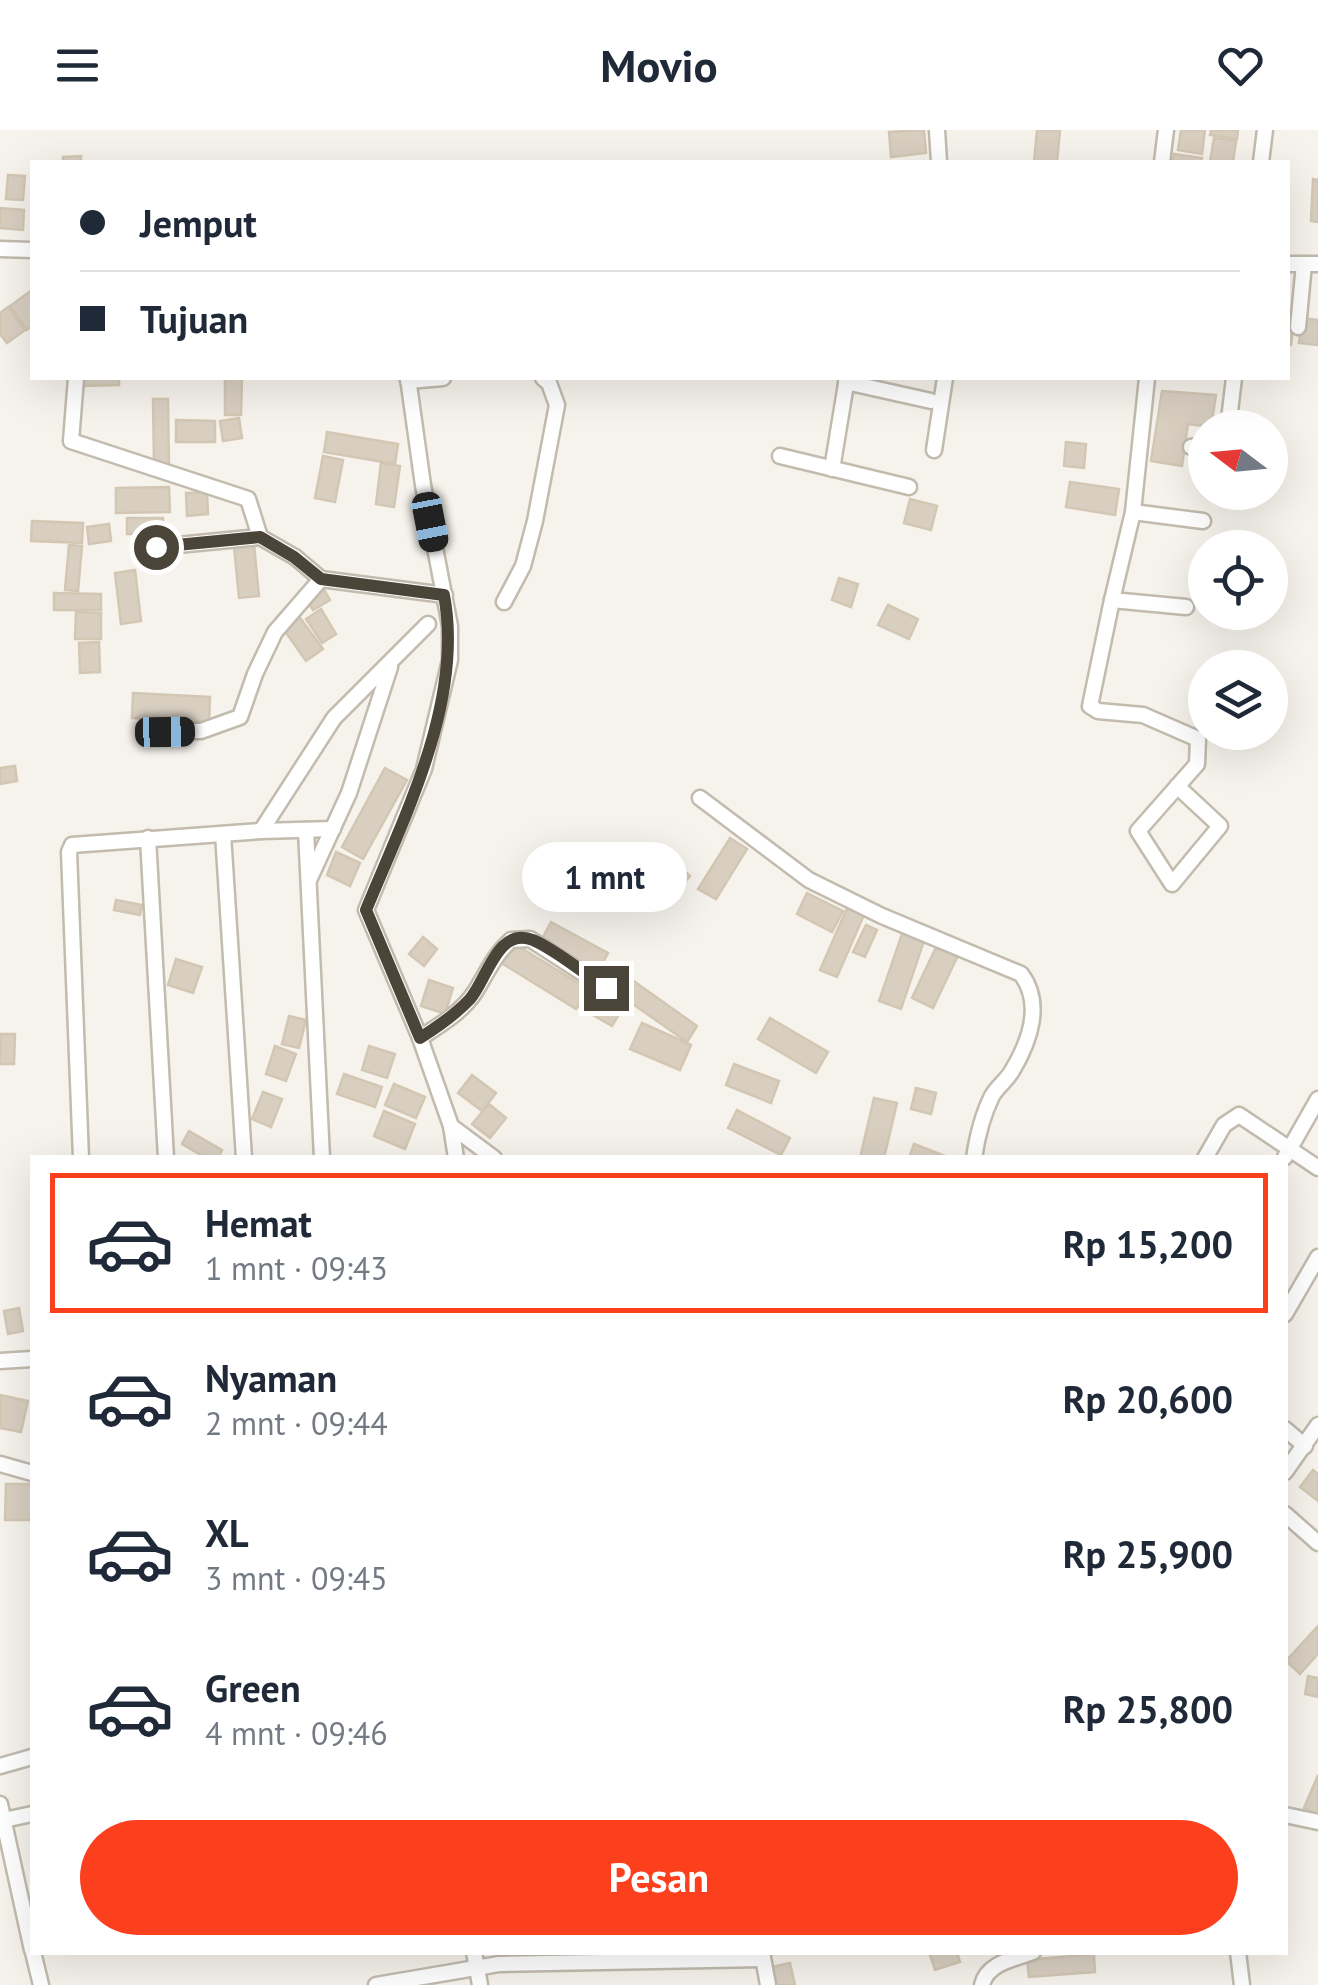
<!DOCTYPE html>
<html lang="id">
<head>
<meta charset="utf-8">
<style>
	body { margin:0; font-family:"PT Sans",sans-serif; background:#f2f2f3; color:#1f2937; height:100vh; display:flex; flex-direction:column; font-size:38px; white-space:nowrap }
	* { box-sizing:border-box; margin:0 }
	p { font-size:32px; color:#747a83 }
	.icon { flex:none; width:55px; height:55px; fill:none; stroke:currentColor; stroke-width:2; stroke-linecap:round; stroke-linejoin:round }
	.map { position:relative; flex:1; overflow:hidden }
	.drawer { position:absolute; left:30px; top:1025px; width:1258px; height:800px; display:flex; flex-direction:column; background:#fff; border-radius:0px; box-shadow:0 10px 40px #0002 }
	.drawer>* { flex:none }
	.hud { position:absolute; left:30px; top:30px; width:1260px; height:220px; border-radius:0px; box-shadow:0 10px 40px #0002; display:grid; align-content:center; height:220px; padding:0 50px; background:#fff }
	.needle { width:65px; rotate:286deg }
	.tools { position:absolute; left:1188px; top:280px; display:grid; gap:20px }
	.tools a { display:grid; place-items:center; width:100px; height:100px; border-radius:50%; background:#fff; box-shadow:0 10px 40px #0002; font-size:50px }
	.end { position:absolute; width:45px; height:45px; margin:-22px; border:12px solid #4b4439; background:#fff; box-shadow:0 0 0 5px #fff }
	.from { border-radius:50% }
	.bubble { position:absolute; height:70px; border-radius:35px; background:#fff; box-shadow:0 10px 40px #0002; font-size:32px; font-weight:700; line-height:70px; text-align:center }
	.car { position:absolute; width:30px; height:60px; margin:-30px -15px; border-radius:12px; box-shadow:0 0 8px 2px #0007; background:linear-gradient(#222 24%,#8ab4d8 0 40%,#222 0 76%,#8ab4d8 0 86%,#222 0) }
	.hud b { display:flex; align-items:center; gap:35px; height:95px; font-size:38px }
	.hud b+b { border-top:2px solid #e0e1e3 }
	.hud i { width:25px; height:25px; background:#1f2937 }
	ul { padding:18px 0 0; list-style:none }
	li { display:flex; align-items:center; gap:30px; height:140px; margin:0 20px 15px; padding:0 30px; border:5px solid transparent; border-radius:0px }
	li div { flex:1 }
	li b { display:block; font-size:38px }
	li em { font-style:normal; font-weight:700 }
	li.active { border-color:#fc3f1d }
	li>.icon { width:90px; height:90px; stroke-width:1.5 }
	.primary-button { display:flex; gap:20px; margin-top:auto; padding:20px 50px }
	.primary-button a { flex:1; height:115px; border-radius:60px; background:#fc3f1d; color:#fff; font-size:40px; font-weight:700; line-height:115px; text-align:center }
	header { display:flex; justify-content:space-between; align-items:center; height:130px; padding:0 50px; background:#fff; font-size:45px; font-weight:700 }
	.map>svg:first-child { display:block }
	.building { fill:#d8cfc1; stroke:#d3c7b4; stroke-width:2.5 }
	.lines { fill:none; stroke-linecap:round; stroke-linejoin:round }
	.minor-casing { stroke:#c2bbae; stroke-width:19 }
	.minor { stroke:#fff; stroke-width:14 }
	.route { stroke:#4b4439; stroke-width:12 }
</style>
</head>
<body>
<header><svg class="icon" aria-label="menu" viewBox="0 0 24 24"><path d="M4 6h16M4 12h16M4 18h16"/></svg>Movio<svg class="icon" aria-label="heart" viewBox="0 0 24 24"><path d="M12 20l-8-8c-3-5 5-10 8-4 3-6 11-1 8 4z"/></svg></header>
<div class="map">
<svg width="1318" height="1855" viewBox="0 0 1318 1855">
	<rect width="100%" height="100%" fill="#f6f3ec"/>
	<g class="building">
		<polygon points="924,0 926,23 891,27 889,2"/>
		<polygon points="1037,0 1060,0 1057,32 1034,32"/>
		<polygon points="1181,0 1205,0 1202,24 1178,20"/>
		<polygon points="1211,0 1238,0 1237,9 1210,5"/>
		<polygon points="1214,8 1236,11 1233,32 1210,32"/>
		<polygon points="1174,24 1202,28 1201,32 1173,32"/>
		<polygon points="81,26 81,32 63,32 63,27"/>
		<polygon points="8,45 25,46 23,70 6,69"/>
		<polygon points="1313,49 1318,50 1318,92 1311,91"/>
		<polygon points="0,78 24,80 23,100 0,98"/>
		<polygon points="32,160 32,196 27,200 10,176"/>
		<polygon points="8,177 25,200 7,213 0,204 0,183"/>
		<polygon points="1288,182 1295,183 1291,215 1288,215"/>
		<polygon points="1302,188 1318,190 1318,215 1299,213"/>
		<polygon points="82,248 119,248 119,255 83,256"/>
		<polygon points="225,248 242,248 241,285 225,285"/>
		<polygon points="1162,261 1216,265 1211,297 1188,294 1182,336 1151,331"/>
		<polygon points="153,269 168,269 169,336 154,337"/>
		<polygon points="239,288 242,308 223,311 220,291"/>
		<polygon points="176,290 215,291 215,312 176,312"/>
		<polygon points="327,302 398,314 395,334 324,322"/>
		<polygon points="1066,312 1086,314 1084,338 1064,336"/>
		<polygon points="323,326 343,330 335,372 315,368"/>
		<polygon points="381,333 400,336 394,377 376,374"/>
		<polygon points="1070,352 1119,359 1115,385 1066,377"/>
		<polygon points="169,357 170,382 116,383 116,358"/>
		<polygon points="207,362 208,384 187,386 186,363"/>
		<polygon points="910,369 937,376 931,400 904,393"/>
		<rect x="127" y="388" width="36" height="16"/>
		<polygon points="32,391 83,393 82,413 31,411"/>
		<polygon points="109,394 111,411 89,414 87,397"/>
		<polygon points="254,414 259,466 239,468 234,416"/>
		<polygon points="69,415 82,416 78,461 65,460"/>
		<polygon points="135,440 141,491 121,494 115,443"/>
		<polygon points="839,448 858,454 851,477 832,470"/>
		<polygon points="322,456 330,470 313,480 305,467"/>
		<polygon points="54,463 101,464 101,480 54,480"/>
		<polygon points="888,475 918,489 909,509 878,495"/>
		<polygon points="321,479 336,504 322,513 306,489"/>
		<polygon points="76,482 101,483 101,509 75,509"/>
		<polygon points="298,485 323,519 306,531 282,497"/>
		<polygon points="99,512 100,542 80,543 79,513"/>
		<polygon points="133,563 210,567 209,592 132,588"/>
		<polygon points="15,636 17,651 0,654 0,638"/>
		<polygon points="385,638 407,650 363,729 342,717"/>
		<polygon points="730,708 747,719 716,769 698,759"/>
		<polygon points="336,722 360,733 350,756 327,745"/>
		<polygon points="673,731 690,746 663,778 645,763"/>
		<polygon points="807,763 843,781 832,802 797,784"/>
		<polygon points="116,770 142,775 140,785 114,780"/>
		<polygon points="847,778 864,785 837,847 820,840"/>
		<polygon points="551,792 608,823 597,844 540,813"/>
		<polygon points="866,795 877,800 865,827 853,822"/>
		<polygon points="903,801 925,808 901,879 879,871"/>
		<polygon points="423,807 437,819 424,836 409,824"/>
		<polygon points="510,811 588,859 576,879 498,831"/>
		<polygon points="939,811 960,821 933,878 912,868"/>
		<polygon points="176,829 202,837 193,863 168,855"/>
		<polygon points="611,835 697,896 687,912 600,851"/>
		<polygon points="429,850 453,858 445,884 421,876"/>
		<polygon points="588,862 621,881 612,896 579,877"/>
		<polygon points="289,886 306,890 299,918 282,914"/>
		<polygon points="770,888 828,922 816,943 758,909"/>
		<polygon points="642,893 691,915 680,940 630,919"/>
		<polygon points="0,904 15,904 14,934 0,934"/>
		<polygon points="275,916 296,924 286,951 266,944"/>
		<polygon points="369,916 395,924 387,948 362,940"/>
		<polygon points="734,934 779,951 771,973 726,955"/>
		<polygon points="344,944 382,957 375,977 337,964"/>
		<polygon points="472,945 496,963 482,981 458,963"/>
		<polygon points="394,954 425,967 416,988 385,975"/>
		<polygon points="916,958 936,963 931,984 911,979"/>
		<polygon points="263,962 282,969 271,997 252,989"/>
		<polygon points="874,968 897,973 884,1028 860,1028"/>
		<polygon points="489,974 506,988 490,1008 472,994"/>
		<polygon points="737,980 790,1008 781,1025 728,998"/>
		<polygon points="384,981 415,994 405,1019 374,1006"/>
		<polygon points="189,1001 222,1020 218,1028 206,1028 182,1014"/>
		<polygon points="914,1014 950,1028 909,1028"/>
		<polygon points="19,1178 23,1201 8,1204 4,1181"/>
		<polygon points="0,1265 28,1271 21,1302 0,1298"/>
		<polygon points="1313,1340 1318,1344 1318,1371 1300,1357"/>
		<polygon points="6,1354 32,1354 32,1390 5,1390"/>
		<polygon points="1318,1496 1318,1524 1300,1544 1286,1531"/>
		<polygon points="1308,1546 1318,1548 1318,1567 1305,1564"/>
		<polygon points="1318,1645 1318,1685 1304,1678"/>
		<polygon points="929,1822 957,1822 960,1832 935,1840"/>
		<polygon points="1094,1824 1095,1842 1029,1847 1027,1830"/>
		<polygon points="790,1833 795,1855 776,1855 772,1837"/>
	</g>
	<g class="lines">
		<defs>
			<g id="minor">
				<polyline points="937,0 939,32"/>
				<polyline points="1162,32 1166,0"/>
				<polyline points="1261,32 1265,0"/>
				<polyline points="0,119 32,120"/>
				<polyline points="1288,134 1318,134"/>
				<polyline points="1298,197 1304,134"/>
				<polyline points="76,248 71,311 248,369 260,407"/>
				<polyline points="408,248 423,355 450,496 450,530 424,639 366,780 420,908 451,996 494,1028"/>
				<polyline points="1147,248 1133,382 1203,391"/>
				<polyline points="408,251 443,248"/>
				<polyline points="846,252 931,271"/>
				<polyline points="1228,298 1234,248"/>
				<polyline points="1191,317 1205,315"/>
				<polyline points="934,320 945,248"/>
				<polyline points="780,326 909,357"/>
				<polyline points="832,339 847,248"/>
				<polyline points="1133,382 1112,470 1186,477"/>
				<polyline points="157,417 260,407 295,427 321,449 445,465"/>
				<polyline points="1112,470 1090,576 1098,581 1143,585 1198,609 1197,634 1138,701 1172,754 1220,696 1177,656"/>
				<polyline points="504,472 523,436 535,391 557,275 549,253 543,248"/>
				<polyline points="165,601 201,601 240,587 255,544 275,502 321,449"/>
				<path d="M700,668L809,750L882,786L1021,844C1043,873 1030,911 1012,941C1007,950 997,957 992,966C983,984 977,1008 974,1028"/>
				<polyline points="306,700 322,1028"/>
				<polyline points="261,701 334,588 428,494"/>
				<polyline points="223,704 244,1028"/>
				<polyline points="148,708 166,1028"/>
				<polyline points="309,750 349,663 390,537"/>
				<path d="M420,908C440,895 462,882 475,862C487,843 494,825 511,810L530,809L606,858"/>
				<polyline points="451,996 456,1028"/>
				<polyline points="1285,1027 1318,969"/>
				<polyline points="81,1028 69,722 72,715 261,701 333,699"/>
				<polyline points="1205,1028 1224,995 1239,985 1318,1038"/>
				<polyline points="1285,1184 1318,1127"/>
				<polyline points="0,1231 32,1229"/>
				<polyline points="1285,1299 1305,1316"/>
				<polyline points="0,1334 32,1343"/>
				<polyline points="1285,1342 1318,1295"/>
				<polyline points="1285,1384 1318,1413"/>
				<polyline points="0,1636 32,1627"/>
				<polyline points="0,1674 32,1820"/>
				<polyline points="1285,1685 1318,1692"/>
				<polyline points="4,1690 32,1684"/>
				<polyline points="33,1822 41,1855"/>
				<polyline points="474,1822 480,1855"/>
				<polyline points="762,1822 768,1855"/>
				<polyline points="1238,1822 1242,1855"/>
				<polyline points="376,1855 499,1834 762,1829"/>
				<path d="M982,1855C987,1833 1014,1829 1033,1822"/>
			</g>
		</defs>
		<use href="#minor" class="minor-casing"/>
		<use href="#minor" class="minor"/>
	</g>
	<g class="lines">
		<path class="route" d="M156,417L260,407L294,427L321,449L444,465C464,570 405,685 366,780L420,908C439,896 455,885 470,869C487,850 497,796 533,810C558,821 583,843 606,858"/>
	</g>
</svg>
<div class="tools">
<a><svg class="needle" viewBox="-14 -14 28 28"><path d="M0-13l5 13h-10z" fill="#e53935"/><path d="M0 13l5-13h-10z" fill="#747a83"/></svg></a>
<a><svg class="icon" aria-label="locate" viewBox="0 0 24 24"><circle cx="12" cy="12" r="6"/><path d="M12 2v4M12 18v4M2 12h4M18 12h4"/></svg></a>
<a><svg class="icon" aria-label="layers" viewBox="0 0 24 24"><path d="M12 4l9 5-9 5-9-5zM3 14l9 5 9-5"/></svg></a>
</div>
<i class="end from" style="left:156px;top:417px"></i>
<i class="end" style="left:606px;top:858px"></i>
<div class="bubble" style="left:522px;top:712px;width:165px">1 mnt</div>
<i class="car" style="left:430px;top:392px;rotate:169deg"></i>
<i class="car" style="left:165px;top:602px;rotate:89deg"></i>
<div class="hud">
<b><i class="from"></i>Jemput</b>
<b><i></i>Tujuan</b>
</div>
<section class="drawer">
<ul>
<li class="active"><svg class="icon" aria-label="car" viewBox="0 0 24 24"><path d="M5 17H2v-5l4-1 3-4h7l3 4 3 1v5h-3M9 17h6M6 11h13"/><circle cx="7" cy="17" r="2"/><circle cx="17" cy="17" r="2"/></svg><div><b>Hemat</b><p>1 mnt · 09:43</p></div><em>Rp 15,200</em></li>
<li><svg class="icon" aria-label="car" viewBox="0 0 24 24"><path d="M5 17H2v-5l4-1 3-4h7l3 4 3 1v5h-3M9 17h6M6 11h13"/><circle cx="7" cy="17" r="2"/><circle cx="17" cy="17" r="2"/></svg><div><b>Nyaman</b><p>2 mnt · 09:44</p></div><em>Rp 20,600</em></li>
<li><svg class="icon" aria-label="car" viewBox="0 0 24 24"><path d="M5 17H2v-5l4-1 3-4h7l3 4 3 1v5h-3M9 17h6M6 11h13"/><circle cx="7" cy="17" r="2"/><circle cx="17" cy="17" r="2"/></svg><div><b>XL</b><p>3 mnt · 09:45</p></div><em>Rp 25,900</em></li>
<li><svg class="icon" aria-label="car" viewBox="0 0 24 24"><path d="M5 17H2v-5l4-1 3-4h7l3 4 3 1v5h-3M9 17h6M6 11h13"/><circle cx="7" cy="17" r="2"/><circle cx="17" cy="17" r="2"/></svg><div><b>Green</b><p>4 mnt · 09:46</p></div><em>Rp 25,800</em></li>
</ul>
<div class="primary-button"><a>Pesan</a></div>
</section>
</div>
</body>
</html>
